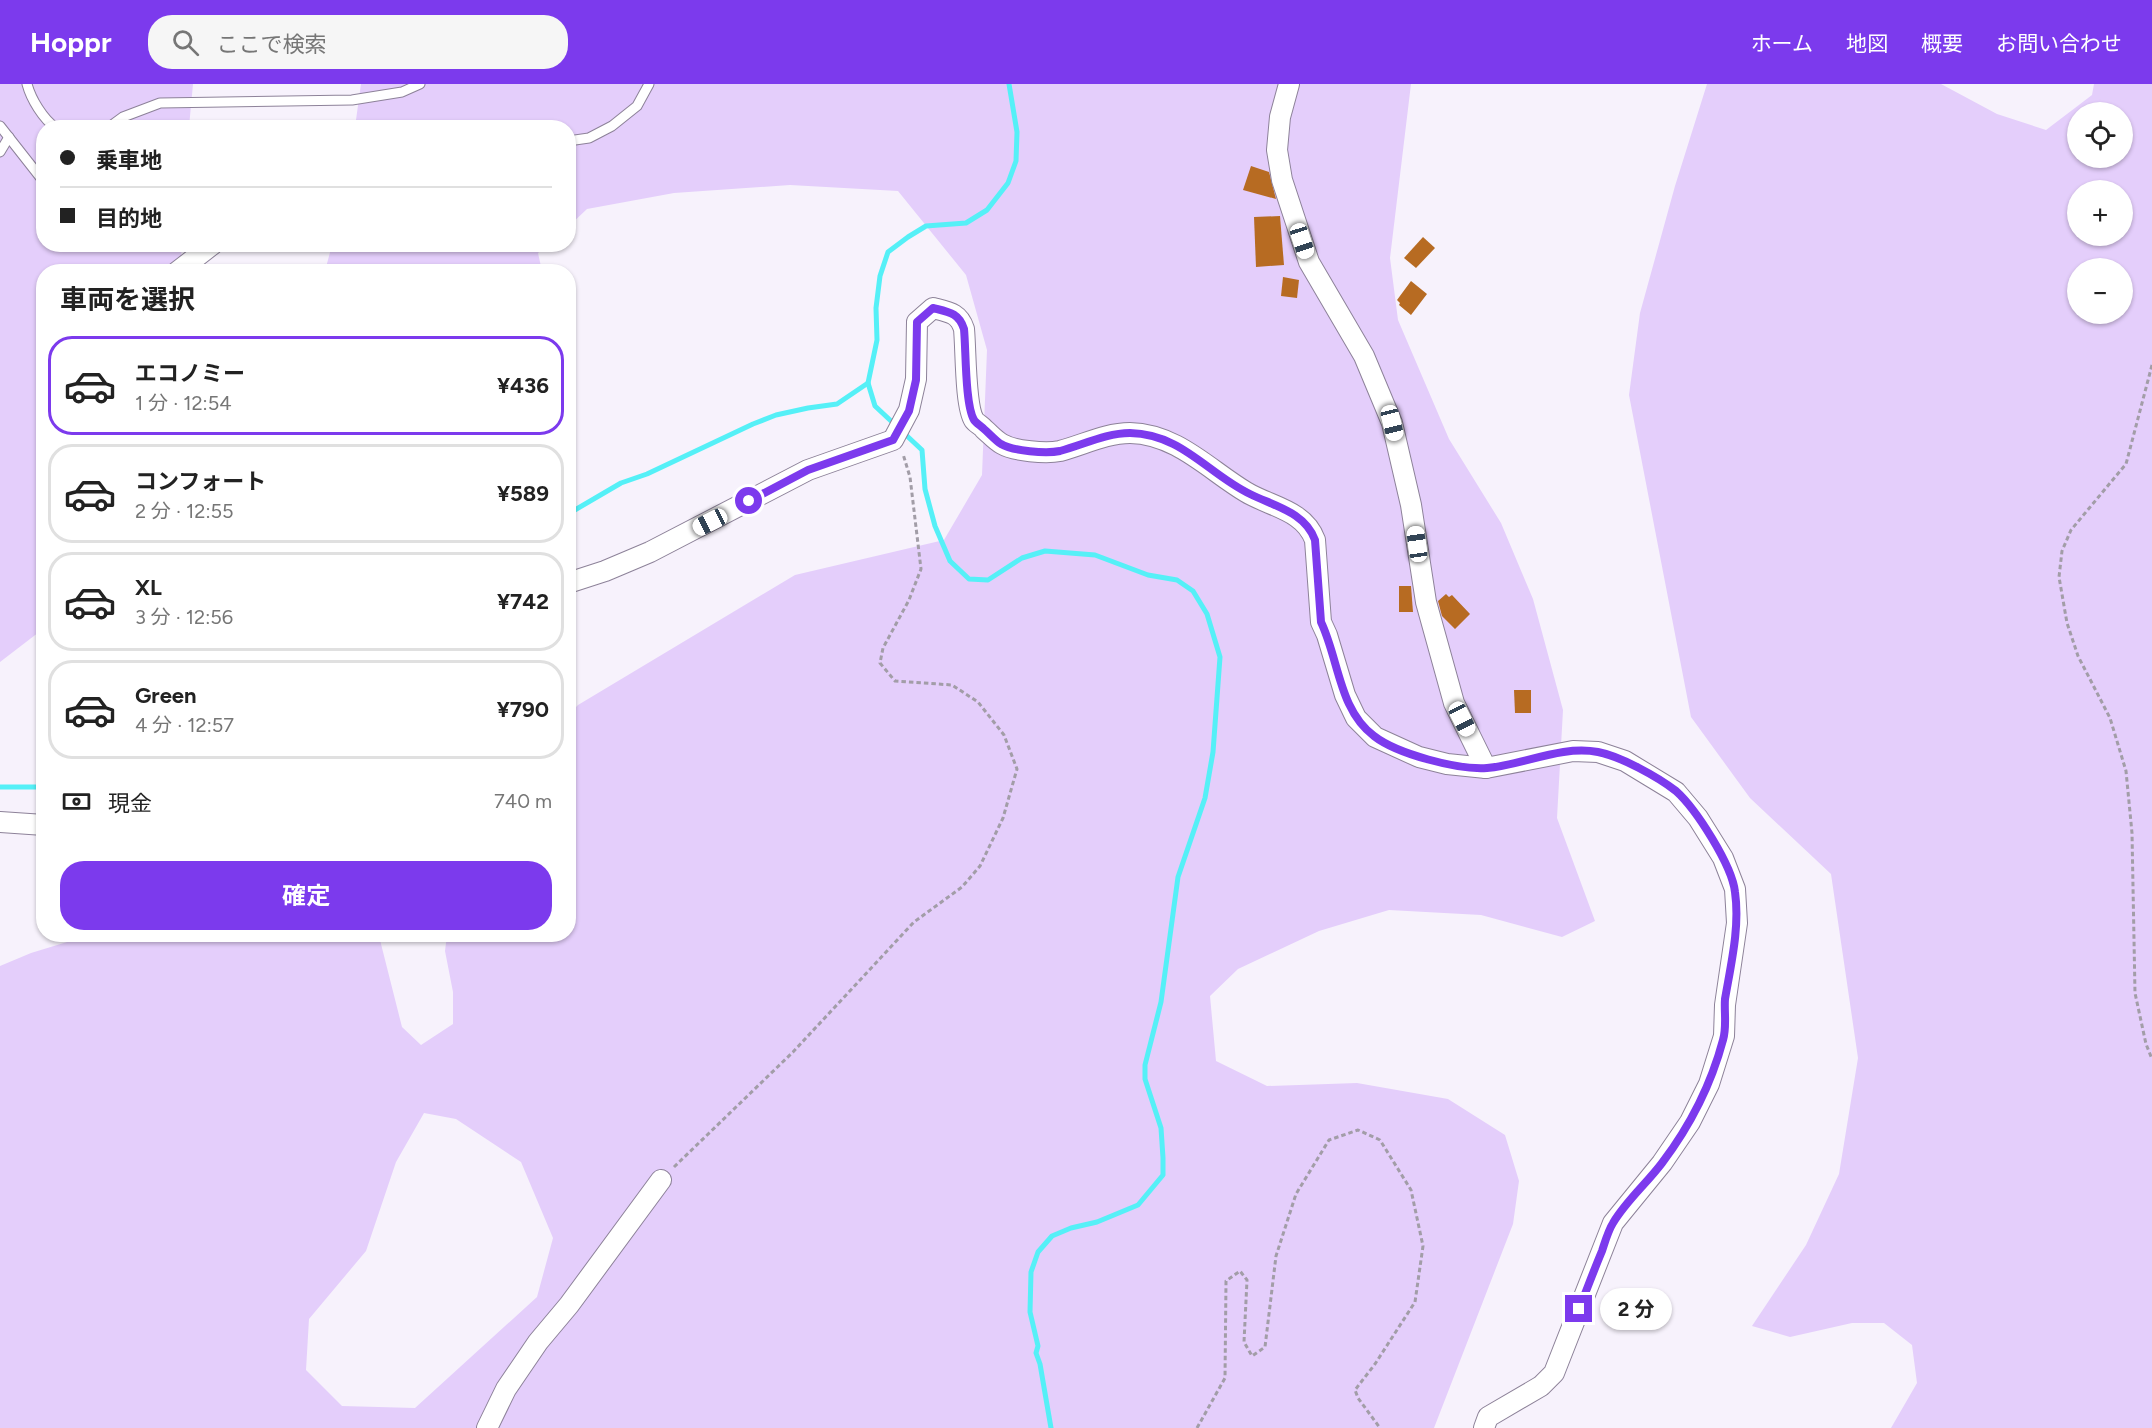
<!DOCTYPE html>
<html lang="ja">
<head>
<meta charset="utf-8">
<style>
	body { margin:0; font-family:Figtree,"Noto Sans JP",sans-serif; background:#f6f6f6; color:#222; height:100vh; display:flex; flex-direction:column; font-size:22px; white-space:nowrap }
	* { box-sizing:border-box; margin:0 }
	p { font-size:20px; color:#767676 }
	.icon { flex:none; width:33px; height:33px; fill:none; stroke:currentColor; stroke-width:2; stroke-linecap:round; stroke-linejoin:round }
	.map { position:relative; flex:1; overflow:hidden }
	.side { position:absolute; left:36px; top:180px; width:540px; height:678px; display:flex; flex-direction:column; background:#fff; border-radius:24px; box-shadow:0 2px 4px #0004 }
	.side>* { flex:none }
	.banner { position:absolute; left:36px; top:36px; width:540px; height:132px; border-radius:24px; box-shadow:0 2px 4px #0004; display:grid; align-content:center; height:132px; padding:0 24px; background:#fff }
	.tools { position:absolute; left:2067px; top:18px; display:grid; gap:12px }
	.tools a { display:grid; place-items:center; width:66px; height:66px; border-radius:50%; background:#fff; box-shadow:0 2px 4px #0004; font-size:30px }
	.end { position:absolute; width:27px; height:27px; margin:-14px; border:8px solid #7c3aed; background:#fff; box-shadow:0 0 0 3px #fff }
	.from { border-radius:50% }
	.bubble { position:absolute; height:42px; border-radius:21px; background:#fff; box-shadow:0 2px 4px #0004; font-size:20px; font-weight:700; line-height:42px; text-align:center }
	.car { position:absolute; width:18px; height:36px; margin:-18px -9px; border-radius:8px; box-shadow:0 0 4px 2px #0007; background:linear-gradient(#fff 24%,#345 0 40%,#fff 0 76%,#345 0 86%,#fff 0) }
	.banner b { display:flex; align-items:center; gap:21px; height:57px; font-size:22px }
	.banner b+b { border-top:2px solid #e0e0e0 }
	.banner i { width:15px; height:15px; background:#222 }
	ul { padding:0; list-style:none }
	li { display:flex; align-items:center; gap:18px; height:99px; margin:0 12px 9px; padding:0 12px; border:3px solid #e0e0e0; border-radius:24px }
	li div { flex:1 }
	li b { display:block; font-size:22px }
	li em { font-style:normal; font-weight:700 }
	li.on { border-color:#7c3aed }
	li>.icon { width:54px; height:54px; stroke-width:1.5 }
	h2 { padding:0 24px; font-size:27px; line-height:72px }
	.pay { display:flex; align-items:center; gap:15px; height:66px; padding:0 24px; font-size:22px }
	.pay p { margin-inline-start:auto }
	.action { display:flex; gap:12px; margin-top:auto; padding:12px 24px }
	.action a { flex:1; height:69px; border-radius:24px; background:#7c3aed; color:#fff; font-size:24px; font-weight:700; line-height:69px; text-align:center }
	header { display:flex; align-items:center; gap:36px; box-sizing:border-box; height:84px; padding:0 30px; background:#7c3aed; color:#fff }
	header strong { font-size:28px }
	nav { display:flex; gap:33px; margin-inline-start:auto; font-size:21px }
	.search { width:420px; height:54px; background:#f6f6f6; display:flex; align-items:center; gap:15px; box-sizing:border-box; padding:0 21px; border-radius:24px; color:#767676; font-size:22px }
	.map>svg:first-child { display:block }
	.green { fill:#e4cefb; fill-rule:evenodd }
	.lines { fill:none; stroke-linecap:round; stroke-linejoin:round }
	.stream { stroke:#55f0f7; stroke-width:5 }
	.building { fill:#b76b22 }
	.lane-casing { stroke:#8d8299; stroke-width:11 }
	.street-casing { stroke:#8d8299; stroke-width:22 }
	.path { stroke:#a29da7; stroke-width:3; stroke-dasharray:4.5 3; stroke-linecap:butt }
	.lane { stroke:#fff; stroke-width:9 }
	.street { stroke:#fff; stroke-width:20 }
	.route { stroke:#7c3aed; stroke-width:8 }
</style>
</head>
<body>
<header>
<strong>Hoppr</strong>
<div class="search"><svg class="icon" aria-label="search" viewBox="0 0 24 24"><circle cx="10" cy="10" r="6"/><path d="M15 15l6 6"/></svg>ここで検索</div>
<nav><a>ホーム</a><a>地図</a><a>概要</a><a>お問い合わせ</a></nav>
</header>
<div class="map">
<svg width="2152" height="1344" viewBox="0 0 2152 1344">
	<rect width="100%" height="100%" fill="#f7f2fc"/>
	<g class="green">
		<polygon points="0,0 193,0 189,43 44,44 44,160 182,161 180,187 44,188 43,545 0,578"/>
		<path d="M361,0H1411L1390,174L1398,236L1449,355L1501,439L1533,515L1563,626L1557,734L1595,837L1562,853L1481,831L1389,826L1319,847L1238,885L1210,912L1216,977L1267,1002L1357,999L1448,1015L1505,1051L1519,1097L1513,1140L1434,1344H0V882L31,869L90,851H375L380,856L402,943L421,961L453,940V908L445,867L447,851L568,850L569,630L578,621L795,491L944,456L982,391L987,266L966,191L898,107L790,101L674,109L587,125L569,142L568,44L355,43ZM424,1029L456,1035L521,1078L553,1154L537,1213L415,1324L342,1322L306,1286L309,1235L366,1167L396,1078Z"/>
		<path d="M1707,0H1941L1997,30L2046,46L2092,11L2094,0H2152V1344H1891L1917,1299L1912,1261L1884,1239H1852L1790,1253L1752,1242L1806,1161L1839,1090L1858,974L1831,790L1750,714L1691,633L1629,311L1640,229L1675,102ZM2078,28H2122V74H2078ZM2122,106V152H2078V106ZM2078,184H2122V230H2078Z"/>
		<polygon points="332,161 332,160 547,161 538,169 542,187 325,187"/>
	</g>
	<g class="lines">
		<g class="stream">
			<polyline points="1009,0 1017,48 1016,77 1008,99 987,126 966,139 926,142 908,153 888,168 880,192 876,224 877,256 868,299 875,322 922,366 925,405 935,442 950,477 969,495 988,496 1022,474 1045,467 1095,471 1148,491 1177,496 1193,507 1207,530 1220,573 1213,668 1205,714 1178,793 1161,918 1145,981 1145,995 1161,1044 1163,1074 1163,1091 1138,1121 1097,1138 1071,1144 1052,1152 1038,1168 1031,1188 1030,1228 1038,1262 1036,1269 1040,1280 1051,1344"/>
			<polyline points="568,430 621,399 647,390 753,340 776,331 808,324 837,320 868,299"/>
			<polyline points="0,703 44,703"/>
		</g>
	</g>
	<g class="building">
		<polygon points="1251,82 1269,88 1276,115 1243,106"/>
		<polygon points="1280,132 1284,181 1256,183 1254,133"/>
		<polygon points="1423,153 1435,164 1416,184 1404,174"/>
		<polygon points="1283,193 1299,196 1297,214 1281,212"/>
		<polygon points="1411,197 1427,210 1411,231 1399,221 1400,219 1397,216"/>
		<polygon points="1399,502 1411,502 1413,528 1399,528"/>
		<polygon points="1446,510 1449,513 1452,511 1470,530 1455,545 1442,532 1438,517"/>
		<polygon points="1514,606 1531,606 1531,629 1515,629"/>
	</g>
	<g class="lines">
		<defs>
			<g id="lane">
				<path d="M27,0C31,15 43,35 56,44"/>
				<polyline points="0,42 44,98"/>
				<polyline points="108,44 123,33 160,19 352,16 402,8 420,0"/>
				<polyline points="568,57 589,54 612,42 637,22 649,0"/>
				<polyline points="0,68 9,53"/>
			</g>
			<g id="street">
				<polyline points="1289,0 1280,33 1277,66 1282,96 1309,178 1364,272 1392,339 1411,421 1426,518 1454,619 1486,684"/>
				<polyline points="177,188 213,160"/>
				<path d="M568,499L605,487L650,468L808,386L893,356L909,326L916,295L917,238L933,224C949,228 959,229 964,245C966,265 965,322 974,336C976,339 982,342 984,345C990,350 995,356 1002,360C1014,367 1046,370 1060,367C1083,361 1106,349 1130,349C1177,350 1209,386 1246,408C1271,423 1304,426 1315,456L1321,538L1327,551L1345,611L1356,634L1375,653L1419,673L1447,680L1486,684L1573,667L1598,668L1625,677L1676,708L1698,734L1723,774L1735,805L1737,839L1725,921L1724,952L1709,1000L1690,1038L1662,1079L1613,1139L1554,1289L1541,1302L1488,1333L1484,1344"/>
				<polyline points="0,738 44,741"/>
				<polyline points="487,1344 506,1305 538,1258 569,1221 661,1096"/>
			</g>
		</defs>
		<use href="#lane" class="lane-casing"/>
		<use href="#street" class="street-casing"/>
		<g class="path">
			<polyline points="2152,281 2126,380 2071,446 2062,467 2059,493 2067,539 2078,572 2110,634 2126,687 2132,749 2135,909 2146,960 2152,975"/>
			<polyline points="674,1083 793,968 914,838 962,803 980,782 1003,734 1017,685 1004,651 978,618 952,601 895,597 880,579 883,564 909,516 921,485 910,393 903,370"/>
			<polyline points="1197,1344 1225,1294 1226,1197 1240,1187 1247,1196 1244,1258 1252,1272 1265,1263 1276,1172 1296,1110 1329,1056 1358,1046 1380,1056 1411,1106 1423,1162 1415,1218 1375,1280 1355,1306 1358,1314 1380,1344"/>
		</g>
		<use href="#lane" class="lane"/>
		<use href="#street" class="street"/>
	</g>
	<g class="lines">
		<path class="route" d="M749,417L808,386L893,356L909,327L916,296L917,238L933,224C949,228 959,229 964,245C966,265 965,321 974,336C976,339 981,342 984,345C990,350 995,356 1001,360C1013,367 1046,370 1060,367C1083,361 1106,349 1130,349C1182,350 1208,390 1250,410C1274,422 1305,428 1315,456L1321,538C1339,576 1339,626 1374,652C1397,670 1458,686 1487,684C1523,681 1561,661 1598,668C1620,672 1658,693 1676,707C1696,725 1732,781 1735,808C1740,843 1731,880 1725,915C1724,928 1727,943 1723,956C1711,1001 1690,1042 1662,1079C1647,1099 1626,1117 1613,1139C1608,1147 1605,1158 1602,1167C1594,1186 1587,1205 1579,1225"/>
	</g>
</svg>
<div class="tools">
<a><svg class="icon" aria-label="locate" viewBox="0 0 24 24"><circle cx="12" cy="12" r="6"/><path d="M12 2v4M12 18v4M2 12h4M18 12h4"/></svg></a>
<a>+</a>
<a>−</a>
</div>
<i class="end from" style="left:749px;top:417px"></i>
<i class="end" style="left:1579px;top:1225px"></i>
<div class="bubble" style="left:1600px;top:1204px;width:72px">2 分</div>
<i class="car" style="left:1302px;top:157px;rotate:162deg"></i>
<i class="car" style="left:1392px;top:339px;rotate:166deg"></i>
<i class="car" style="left:710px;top:438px;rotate:243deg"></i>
<i class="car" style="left:1417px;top:460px;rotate:352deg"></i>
<i class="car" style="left:1462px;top:635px;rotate:153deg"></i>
<div class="banner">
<b><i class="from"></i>乗車地</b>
<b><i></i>目的地</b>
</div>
<section class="side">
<h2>車両を選択</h2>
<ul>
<li class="on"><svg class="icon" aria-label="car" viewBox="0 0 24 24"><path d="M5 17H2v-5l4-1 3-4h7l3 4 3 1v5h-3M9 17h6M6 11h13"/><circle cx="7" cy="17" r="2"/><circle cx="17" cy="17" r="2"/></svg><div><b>エコノミー</b><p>1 分 · 12:54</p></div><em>¥436</em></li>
<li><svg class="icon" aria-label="car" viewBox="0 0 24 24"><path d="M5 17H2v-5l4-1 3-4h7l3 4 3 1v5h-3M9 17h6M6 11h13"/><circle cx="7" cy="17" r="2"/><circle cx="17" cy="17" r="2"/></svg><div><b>コンフォート</b><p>2 分 · 12:55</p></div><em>¥589</em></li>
<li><svg class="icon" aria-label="car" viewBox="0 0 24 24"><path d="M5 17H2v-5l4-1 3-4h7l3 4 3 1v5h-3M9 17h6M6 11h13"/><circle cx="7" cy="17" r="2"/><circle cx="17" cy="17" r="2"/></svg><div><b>XL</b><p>3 分 · 12:56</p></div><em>¥742</em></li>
<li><svg class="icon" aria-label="car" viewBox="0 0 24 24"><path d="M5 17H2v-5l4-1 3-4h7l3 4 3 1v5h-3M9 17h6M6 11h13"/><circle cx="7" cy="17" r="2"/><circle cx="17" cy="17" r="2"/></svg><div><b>Green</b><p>4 分 · 12:57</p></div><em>¥790</em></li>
</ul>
<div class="pay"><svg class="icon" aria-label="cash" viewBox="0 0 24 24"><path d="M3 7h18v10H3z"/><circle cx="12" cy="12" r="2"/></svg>現金<p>740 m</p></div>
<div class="action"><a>確定</a></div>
</section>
</div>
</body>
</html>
